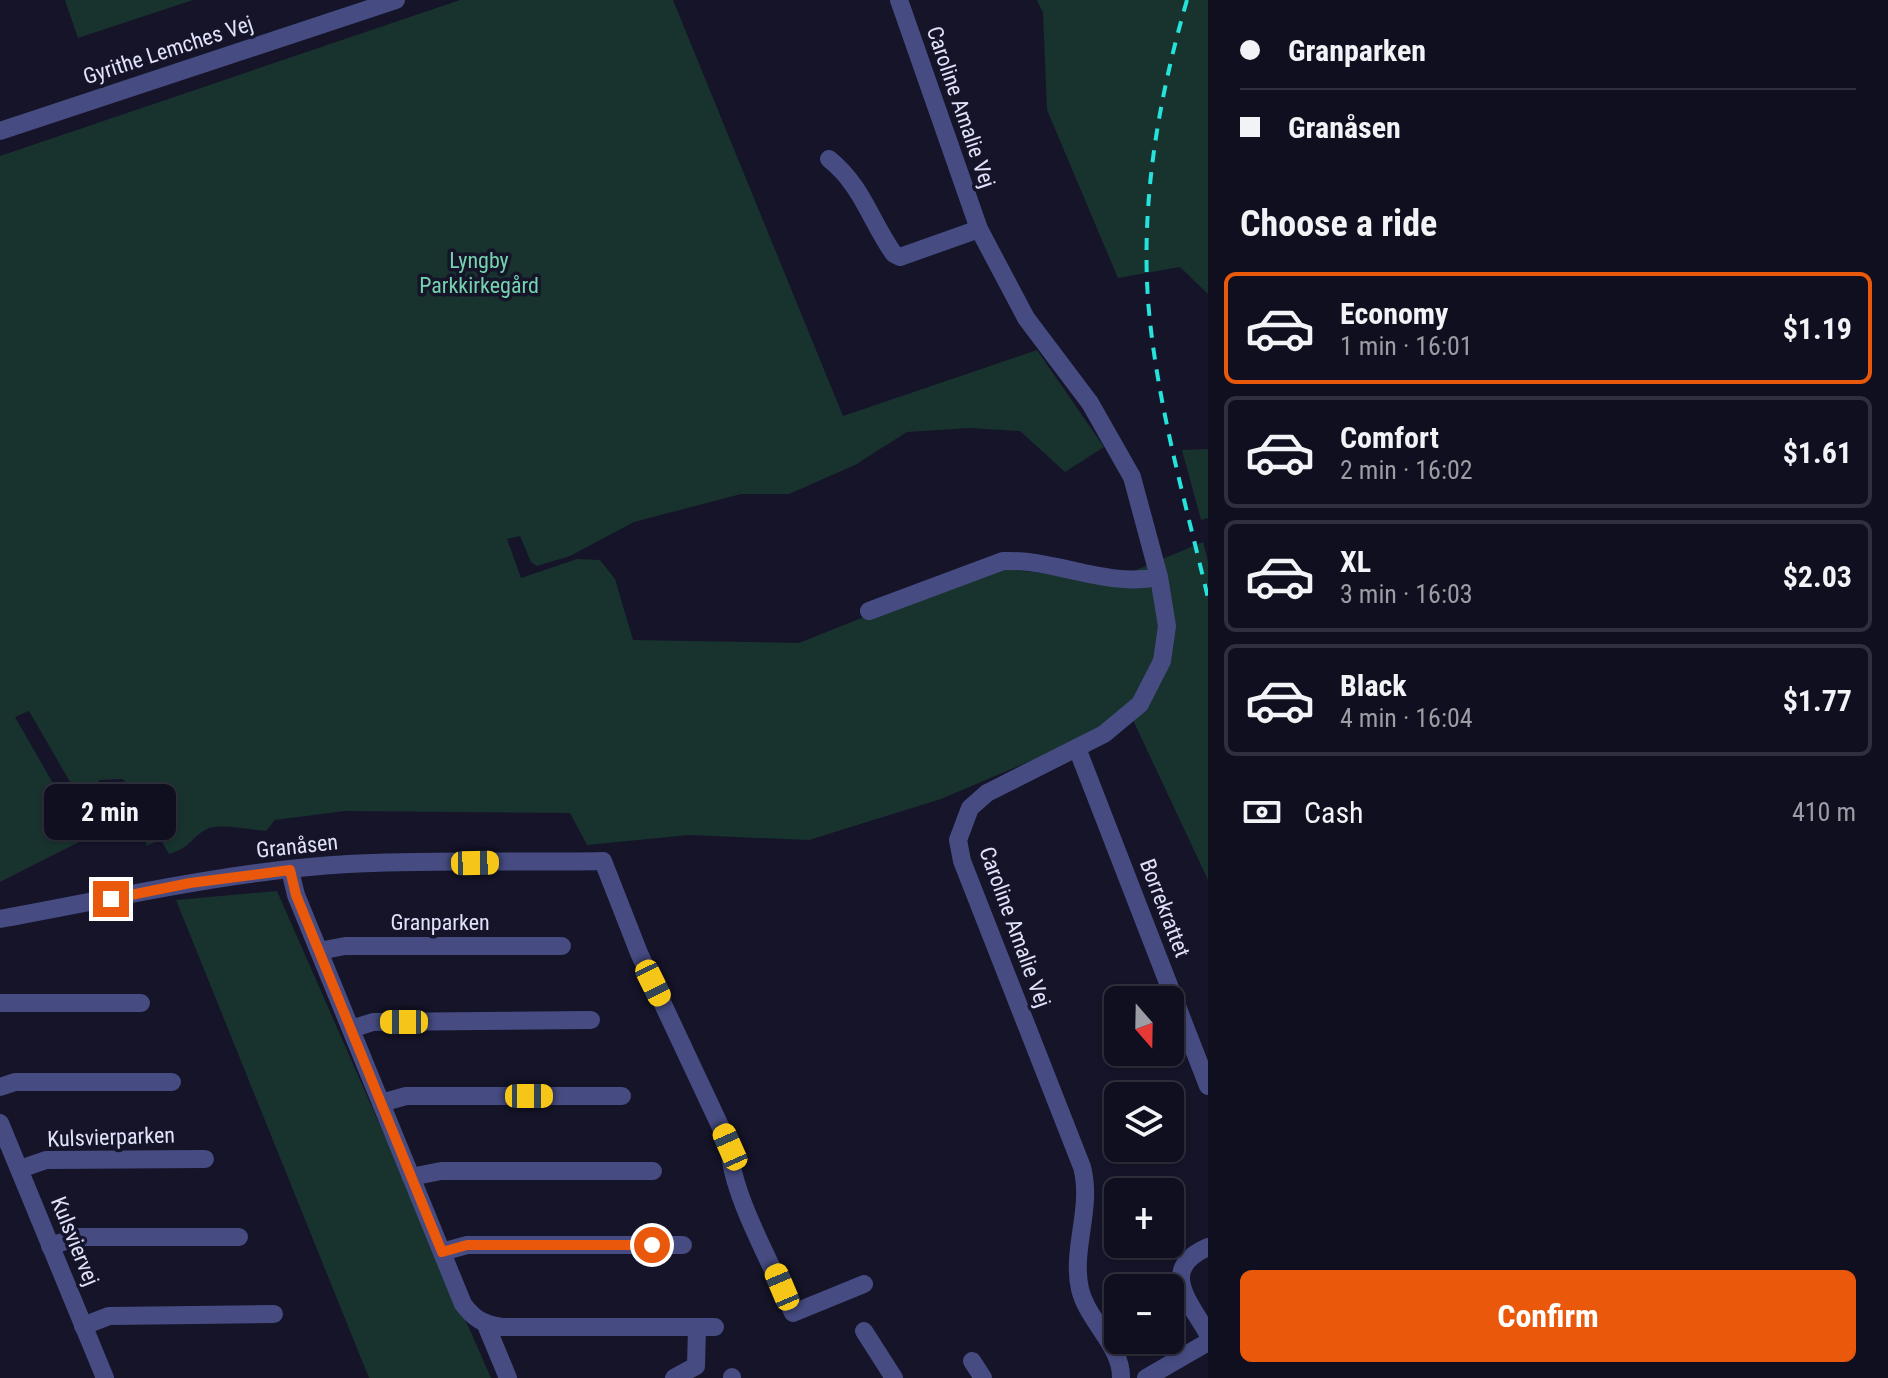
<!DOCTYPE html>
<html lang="en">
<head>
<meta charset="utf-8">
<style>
	body { margin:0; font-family:"Roboto Condensed",sans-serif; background:#1e1d2c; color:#f1f3f6; height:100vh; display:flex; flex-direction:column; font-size:30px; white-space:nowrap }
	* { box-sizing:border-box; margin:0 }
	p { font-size:26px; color:#9c9ca4 }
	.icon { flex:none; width:44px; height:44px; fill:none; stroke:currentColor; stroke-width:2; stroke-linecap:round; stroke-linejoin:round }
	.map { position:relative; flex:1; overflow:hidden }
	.sheet { display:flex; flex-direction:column; background:#100f1f; width:680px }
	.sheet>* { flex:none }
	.banner { display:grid; align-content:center; height:176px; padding:0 32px; background:#100f1f }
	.needle { width:52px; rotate:160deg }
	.buttons { position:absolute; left:1104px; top:986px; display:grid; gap:16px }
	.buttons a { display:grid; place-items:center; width:80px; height:80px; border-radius:12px; background:#100f1f; box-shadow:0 2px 6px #0004,0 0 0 2px #302f3d; font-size:40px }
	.end { position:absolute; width:36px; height:36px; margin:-18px; border:10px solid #ea580c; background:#fff; box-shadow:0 0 0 4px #fff }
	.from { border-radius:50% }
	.bubble { position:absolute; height:56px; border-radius:12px; background:#100f1f; box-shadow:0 2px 6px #0004,0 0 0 2px #302f3d; font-size:26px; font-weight:700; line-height:56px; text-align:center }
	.car { position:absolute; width:24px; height:48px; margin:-24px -12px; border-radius:10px; box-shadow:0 0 6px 2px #0007; background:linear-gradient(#f5c518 24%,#345 0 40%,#f5c518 0 76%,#345 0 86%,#f5c518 0) }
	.banner b { display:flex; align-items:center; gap:28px; height:76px; font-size:30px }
	.banner b+b { border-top:2px solid #302f3d }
	.banner i { width:20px; height:20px; background:#f1f3f6 }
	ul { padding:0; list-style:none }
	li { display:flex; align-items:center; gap:24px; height:112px; margin:0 16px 12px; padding:0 16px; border:4px solid #302f3d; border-radius:12px }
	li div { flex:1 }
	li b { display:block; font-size:30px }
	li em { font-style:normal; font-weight:700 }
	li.active { border-color:#ea580c }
	li>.icon { width:72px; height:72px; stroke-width:1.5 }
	h2 { padding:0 32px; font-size:36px; line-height:96px }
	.pay { display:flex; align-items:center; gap:20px; height:88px; padding:0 32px; font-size:30px }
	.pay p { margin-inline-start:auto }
	.cta { display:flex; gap:16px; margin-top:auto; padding:16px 32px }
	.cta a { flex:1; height:92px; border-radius:12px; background:#ea580c; color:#fff; font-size:32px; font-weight:700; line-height:92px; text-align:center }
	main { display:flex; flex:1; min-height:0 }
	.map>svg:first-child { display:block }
	.green { fill:#18322e }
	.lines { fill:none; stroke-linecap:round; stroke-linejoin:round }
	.minor { stroke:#464c82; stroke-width:18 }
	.rail { stroke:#25e2db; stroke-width:4; stroke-dasharray:12 10; stroke-linecap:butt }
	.route { stroke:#ea580c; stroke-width:10 }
	.labels { text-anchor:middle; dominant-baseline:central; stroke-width:7; stroke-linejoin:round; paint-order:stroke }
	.street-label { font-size:22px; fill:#e0e1fb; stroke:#151429 }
	.park-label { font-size:22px; fill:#74d3ae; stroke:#151429 }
</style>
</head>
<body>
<main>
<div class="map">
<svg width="1208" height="1378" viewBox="0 0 1208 1378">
	<rect width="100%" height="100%" fill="#151429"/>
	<g class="green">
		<polygon points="65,0 193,0 78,38"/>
		<path d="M460,0H673L843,416L1037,350L1104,447L1065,472L1020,431L970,428L907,432L855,465L789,494H741L634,522L570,556L537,566L531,562L520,536L507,539L521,578L577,559L600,560L615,579L633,640L799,643L989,567L1110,581L1203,542L1208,561V880L1132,718L941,799L809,840L689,835L587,845L570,813L345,811L275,820L266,831C253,830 217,823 207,829C190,838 192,847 169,854L161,840L146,846C147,819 144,796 122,779L99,780L96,827L29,711L15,717L85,839L0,882V156Z"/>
		<polygon points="1037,0 1208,0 1208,294 1180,267 1118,278 1047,110 1043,13"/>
		<polygon points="1208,449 1208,518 1201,520 1182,450"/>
		<polygon points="277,891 491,1378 369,1378 176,900"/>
	</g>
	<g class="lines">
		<g class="minor">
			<path d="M899,0L979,229L1026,318L1090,403L1132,477L1159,577L1167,626L1162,661L1140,704L1104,734L987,793L970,808L958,840L962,861L1082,1167C1093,1208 1071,1249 1080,1289C1087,1320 1122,1346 1121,1378"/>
			<polyline points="0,131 396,0"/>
			<path d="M829,159C862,185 871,222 894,254L900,257L979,229"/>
			<path d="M869,611L1003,561C1057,559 1105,588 1159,577"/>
			<polyline points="1077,748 1208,1086"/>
			<path d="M290,870L296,895L463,1304C474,1319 483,1324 502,1327H715"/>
			<path d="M0,919C115,898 230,871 348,864C432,859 518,863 603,861L639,953L730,1147C729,1191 775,1270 793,1313L864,1284"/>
			<polyline points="319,951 345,946 562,946"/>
			<polyline points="0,1003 141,1003"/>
			<polyline points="351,1029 373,1022 591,1020"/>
			<polyline points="0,1087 15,1082 172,1082"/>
			<polyline points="381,1103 406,1096 622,1096"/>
			<polyline points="0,1123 105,1378"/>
			<polyline points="20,1169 46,1160 205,1159"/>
			<polyline points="411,1177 441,1171 653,1171"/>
			<polyline points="50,1246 78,1237 239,1237"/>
			<path d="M1208,1247C1158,1269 1189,1301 1208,1334"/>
			<polyline points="442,1252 467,1245 683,1245"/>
			<polyline points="486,1325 508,1378"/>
			<polyline points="83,1326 109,1316 274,1314"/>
			<polyline points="864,1331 894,1378"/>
			<polyline points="972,1361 983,1378"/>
			<polyline points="732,1377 732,1378"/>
			<polyline points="674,1378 696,1366 697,1328"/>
			<polyline points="1146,1378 1208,1342"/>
		</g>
		<path class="rail" d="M1187,0C1159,97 1141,198 1148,300C1156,401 1185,500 1208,598"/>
	</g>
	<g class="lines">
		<polyline class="route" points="111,899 190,883 290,870 296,895 442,1252 467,1245 652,1245"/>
	</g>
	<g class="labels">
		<g class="street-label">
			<text transform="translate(168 50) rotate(-18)">Gyrithe Lemches Vej</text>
			<text transform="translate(961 107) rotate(71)">Caroline Amalie Vej</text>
			<text transform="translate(297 846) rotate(-6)">Granåsen</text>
			<text transform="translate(1165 908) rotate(69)">Borrekrattet</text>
			<text x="440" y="922">Granparken</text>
			<text transform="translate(1015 927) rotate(70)">Caroline Amalie Vej</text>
			<text transform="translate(111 1137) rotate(-2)">Kulsvierparken</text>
			<text transform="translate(75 1241) rotate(68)">Kulsviervej</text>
		</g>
		<g class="park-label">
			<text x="479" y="260">Lyngby<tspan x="479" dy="25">Parkkirkegård</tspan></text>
		</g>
	</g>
</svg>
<div class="buttons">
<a><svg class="needle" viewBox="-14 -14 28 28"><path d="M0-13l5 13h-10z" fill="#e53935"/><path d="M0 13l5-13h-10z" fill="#9c9ca4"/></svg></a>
<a><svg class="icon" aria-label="layers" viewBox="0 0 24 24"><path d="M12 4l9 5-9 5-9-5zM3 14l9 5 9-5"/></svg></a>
<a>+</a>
<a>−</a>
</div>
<i class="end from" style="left:652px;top:1245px"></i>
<i class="end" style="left:111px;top:899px"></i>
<div class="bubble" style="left:44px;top:784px;width:132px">2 min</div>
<i class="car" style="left:475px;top:863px;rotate:89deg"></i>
<i class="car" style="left:653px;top:983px;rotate:154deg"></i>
<i class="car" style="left:404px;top:1022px;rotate:270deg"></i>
<i class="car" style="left:529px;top:1096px;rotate:90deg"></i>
<i class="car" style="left:730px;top:1147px;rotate:336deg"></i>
<i class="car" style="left:782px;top:1287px;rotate:337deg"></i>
</div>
<section class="sheet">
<div class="banner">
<b><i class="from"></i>Granparken</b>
<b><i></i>Granåsen</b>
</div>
<h2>Choose a ride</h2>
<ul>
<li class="active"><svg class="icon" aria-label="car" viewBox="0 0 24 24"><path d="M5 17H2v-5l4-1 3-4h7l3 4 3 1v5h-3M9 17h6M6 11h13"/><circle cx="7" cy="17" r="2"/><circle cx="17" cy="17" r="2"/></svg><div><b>Economy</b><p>1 min · 16:01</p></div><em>$1.19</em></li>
<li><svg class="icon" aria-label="car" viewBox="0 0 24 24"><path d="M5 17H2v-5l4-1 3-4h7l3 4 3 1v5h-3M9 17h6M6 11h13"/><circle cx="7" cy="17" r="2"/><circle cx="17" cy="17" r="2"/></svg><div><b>Comfort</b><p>2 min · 16:02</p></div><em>$1.61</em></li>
<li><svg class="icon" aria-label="car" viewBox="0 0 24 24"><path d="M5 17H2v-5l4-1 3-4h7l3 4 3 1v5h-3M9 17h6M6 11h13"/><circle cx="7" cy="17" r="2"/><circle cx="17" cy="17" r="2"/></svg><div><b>XL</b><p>3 min · 16:03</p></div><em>$2.03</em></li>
<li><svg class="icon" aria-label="car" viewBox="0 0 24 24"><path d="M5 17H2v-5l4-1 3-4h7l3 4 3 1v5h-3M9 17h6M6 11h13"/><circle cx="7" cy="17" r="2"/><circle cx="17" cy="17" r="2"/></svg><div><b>Black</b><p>4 min · 16:04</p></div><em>$1.77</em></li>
</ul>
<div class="pay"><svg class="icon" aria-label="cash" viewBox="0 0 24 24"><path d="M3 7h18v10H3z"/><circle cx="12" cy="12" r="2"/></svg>Cash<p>410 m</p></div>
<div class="cta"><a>Confirm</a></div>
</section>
</main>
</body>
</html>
